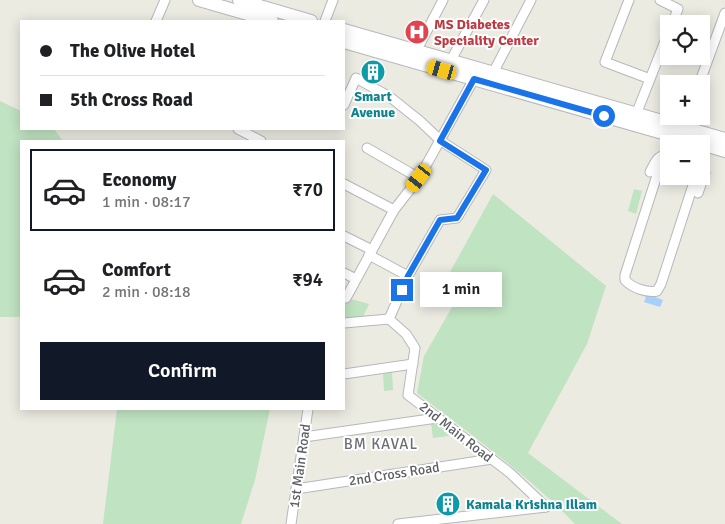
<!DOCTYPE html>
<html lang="en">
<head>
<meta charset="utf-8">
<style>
	body { margin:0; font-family:Signika,sans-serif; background:#f6f6f6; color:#202124; height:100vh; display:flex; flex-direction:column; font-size:19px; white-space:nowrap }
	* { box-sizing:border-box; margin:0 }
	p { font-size:16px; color:#757577 }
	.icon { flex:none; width:28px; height:28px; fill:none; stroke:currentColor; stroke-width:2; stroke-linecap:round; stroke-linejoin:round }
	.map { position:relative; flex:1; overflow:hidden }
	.details { position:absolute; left:20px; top:140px; width:325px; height:270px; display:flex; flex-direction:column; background:#fff; border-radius:0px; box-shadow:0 2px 12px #0003 }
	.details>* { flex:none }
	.hud { position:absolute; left:20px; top:20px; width:325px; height:110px; border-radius:0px; box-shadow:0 2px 12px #0003; display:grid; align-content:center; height:110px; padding:0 20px; background:#fff }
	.buttons { position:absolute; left:660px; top:15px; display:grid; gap:10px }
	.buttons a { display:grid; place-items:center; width:50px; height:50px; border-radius:0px; background:#fff; box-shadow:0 2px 12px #0003; font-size:25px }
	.end { position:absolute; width:22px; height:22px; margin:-11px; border:6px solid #1a73e8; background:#fff; box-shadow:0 0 0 2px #fff }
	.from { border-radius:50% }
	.bubble { position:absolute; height:35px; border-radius:0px; background:#fff; box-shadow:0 2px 12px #0003; font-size:16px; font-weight:600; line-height:35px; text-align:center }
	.car { position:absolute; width:15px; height:30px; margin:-15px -8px; border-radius:6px; box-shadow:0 0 4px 1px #0007; background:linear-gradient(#f5c518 24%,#345 0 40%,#f5c518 0 76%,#345 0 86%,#f5c518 0) }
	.hud b { display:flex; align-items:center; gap:18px; height:48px; font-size:19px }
	.hud b+b { border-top:1px solid #e0e0e0 }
	.hud i { width:12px; height:12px; background:#202124 }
	ul { padding:9px 0 0; list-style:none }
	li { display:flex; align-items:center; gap:15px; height:82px; margin:0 10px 8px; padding:0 10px; border:2px solid transparent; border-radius:0px }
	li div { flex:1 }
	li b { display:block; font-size:19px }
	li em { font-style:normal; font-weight:600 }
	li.on { border-color:#111827 }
	li>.icon { width:45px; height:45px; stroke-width:1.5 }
	.primary-button { display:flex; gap:10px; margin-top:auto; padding:10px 20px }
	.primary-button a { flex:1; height:58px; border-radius:0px; background:#111827; color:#fff; font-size:20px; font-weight:600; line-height:58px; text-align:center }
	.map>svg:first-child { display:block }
	.green { fill:#c0e3c2 }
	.water { fill:#a6cff9 }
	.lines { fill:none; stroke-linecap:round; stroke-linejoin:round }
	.street-casing { stroke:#b5b8bc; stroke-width:11 }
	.secondary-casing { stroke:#b6b8be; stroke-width:14 }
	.street { stroke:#fff; stroke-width:9 }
	.secondary { stroke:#fff; stroke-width:12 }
	.route { stroke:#1a73e8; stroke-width:6 }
	.labels { text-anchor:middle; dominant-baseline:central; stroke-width:4; stroke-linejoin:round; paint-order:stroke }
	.health-label { font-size:14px; font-weight:bold; fill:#be3a42; stroke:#fff; text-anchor:start }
	.culture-label { font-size:14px; font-weight:bold; fill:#0d838f; stroke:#fff }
	.street-label { font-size:14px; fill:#5b5e62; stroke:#fff }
	.neighbourhood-label { font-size:15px; letter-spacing:1px; fill:#6c6f74; stroke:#fff }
</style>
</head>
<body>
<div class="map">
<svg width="725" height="524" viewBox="0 0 725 524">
	<rect width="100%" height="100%" fill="#ecebe2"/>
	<g class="green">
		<polygon points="0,101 21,111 21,129 54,129 63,141 21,141 21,317 0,317"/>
		<polygon points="634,189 642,191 636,214 628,211"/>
		<path d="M493,194L606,286L587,344L528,453L622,524H575C528,475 471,435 417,393L424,356L459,295L444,283Z"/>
		<polygon points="344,297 369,304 362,319 344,319"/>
		<polygon points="392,372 393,390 384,391 383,373"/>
		<polygon points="117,409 270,409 255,480 241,524 103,524"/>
		<polygon points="435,422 449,436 433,438 431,423"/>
	</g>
	<polygon class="water" points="647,294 663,300 660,307 644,302"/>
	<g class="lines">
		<defs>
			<g id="street">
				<polyline points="629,0 605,62 650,79"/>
				<polyline points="660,0 678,9 672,24"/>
				<polyline points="156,21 165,0"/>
				<polyline points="325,21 333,0"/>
				<polyline points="420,44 443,0"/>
				<polyline points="451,60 484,0"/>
				<polyline points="493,73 531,0"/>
				<polyline points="699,84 725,13"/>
				<polyline points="344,105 356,78 390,97 420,121 441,141 486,170 457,218 440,220 408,276 389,319"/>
				<polyline points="635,117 669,31"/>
				<polyline points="683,128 687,116"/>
				<polyline points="238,129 261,141"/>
				<polyline points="367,148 419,178"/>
				<path d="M669,164H664L659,169L625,275V280C632,288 647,293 657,291L661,284L696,176"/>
				<path d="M650,172C655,163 657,154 669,155"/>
				<polyline points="344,184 394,210"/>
				<polyline points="698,193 705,173 701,164"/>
				<polyline points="344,236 372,250"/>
				<polyline points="369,255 408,276"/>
				<polyline points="344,273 356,279"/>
				<polyline points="346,298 394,210 419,178 474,79"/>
				<polyline points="389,319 406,334 415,348 408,395 510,473 546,507"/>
				<polyline points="344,323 389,319"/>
				<polyline points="344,374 413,364"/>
				<polyline points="304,437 437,418"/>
				<polyline points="296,489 492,459"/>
				<polyline points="291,524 308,409"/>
				<polyline points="398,524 546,507"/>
			</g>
			<g id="secondary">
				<polyline points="199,0 272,21"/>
				<polyline points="239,0 311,21"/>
				<polyline points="344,30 725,139"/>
				<polyline points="344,42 701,144"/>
				<polyline points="701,144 725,151"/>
			</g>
		</defs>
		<use href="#street" class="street-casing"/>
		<use href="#secondary" class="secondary-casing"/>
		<use href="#street" class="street"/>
		<use href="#secondary" class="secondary"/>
	</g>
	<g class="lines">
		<polyline class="route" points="402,290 408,276 440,220 457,218 486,170 440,141 474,79 604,116"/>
	</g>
	<defs>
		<symbol id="hospital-disc" viewBox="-11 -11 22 22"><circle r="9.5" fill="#e0444e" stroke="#fff"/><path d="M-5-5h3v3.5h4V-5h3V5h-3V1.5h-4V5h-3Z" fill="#fff"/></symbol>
		<symbol id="building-disc" viewBox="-11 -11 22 22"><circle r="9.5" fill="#0f9aa8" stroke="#fff"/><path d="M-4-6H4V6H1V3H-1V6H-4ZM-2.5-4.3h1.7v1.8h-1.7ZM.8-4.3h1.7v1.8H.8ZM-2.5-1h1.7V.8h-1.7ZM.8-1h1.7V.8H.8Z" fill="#fff"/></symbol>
	</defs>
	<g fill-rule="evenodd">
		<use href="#hospital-disc" x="403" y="18" width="28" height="28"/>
		<use href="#building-disc" x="359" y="58" width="28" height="28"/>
		<use href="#building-disc" x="434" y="490" width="28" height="28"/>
	</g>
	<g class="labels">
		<g class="health-label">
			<text x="434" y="24">MS Diabetes<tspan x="434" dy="16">Speciality Center</tspan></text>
		</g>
		<g class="culture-label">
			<text x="373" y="96">Smart<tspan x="373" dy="16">Avenue</tspan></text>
			<text x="466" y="504" text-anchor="start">Kamala Krishna Illam</text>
		</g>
		<g class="street-label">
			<text transform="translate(456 432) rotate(38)">2nd Main Road</text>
			<text transform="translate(300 466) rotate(-82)">1st Main Road</text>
			<text transform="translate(394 474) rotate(-9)">2nd Cross Road</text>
		</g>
		<g class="neighbourhood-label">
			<text x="381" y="444">BM KAVAL</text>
		</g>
	</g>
</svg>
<div class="buttons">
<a><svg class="icon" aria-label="locate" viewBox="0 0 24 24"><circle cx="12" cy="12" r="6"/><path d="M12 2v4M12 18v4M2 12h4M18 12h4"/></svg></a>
<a>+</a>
<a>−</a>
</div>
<i class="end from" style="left:604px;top:116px"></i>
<i class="end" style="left:402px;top:290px"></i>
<div class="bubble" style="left:420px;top:272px;width:82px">1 min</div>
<i class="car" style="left:442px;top:70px;rotate:286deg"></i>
<i class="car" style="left:419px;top:178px;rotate:217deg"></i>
<div class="hud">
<b><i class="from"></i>The Olive Hotel</b>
<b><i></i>5th Cross Road</b>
</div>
<section class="details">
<ul>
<li class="on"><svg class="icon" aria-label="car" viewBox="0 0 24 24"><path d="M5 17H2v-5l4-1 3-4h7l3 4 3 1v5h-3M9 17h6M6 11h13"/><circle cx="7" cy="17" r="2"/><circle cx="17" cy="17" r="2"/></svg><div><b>Economy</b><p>1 min · 08:17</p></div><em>₹70</em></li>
<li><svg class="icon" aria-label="car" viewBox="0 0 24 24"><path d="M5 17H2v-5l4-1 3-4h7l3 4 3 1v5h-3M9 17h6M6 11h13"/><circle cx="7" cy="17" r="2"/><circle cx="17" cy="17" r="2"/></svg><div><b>Comfort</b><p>2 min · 08:18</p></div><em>₹94</em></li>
</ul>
<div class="primary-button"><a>Confirm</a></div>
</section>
</div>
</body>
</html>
